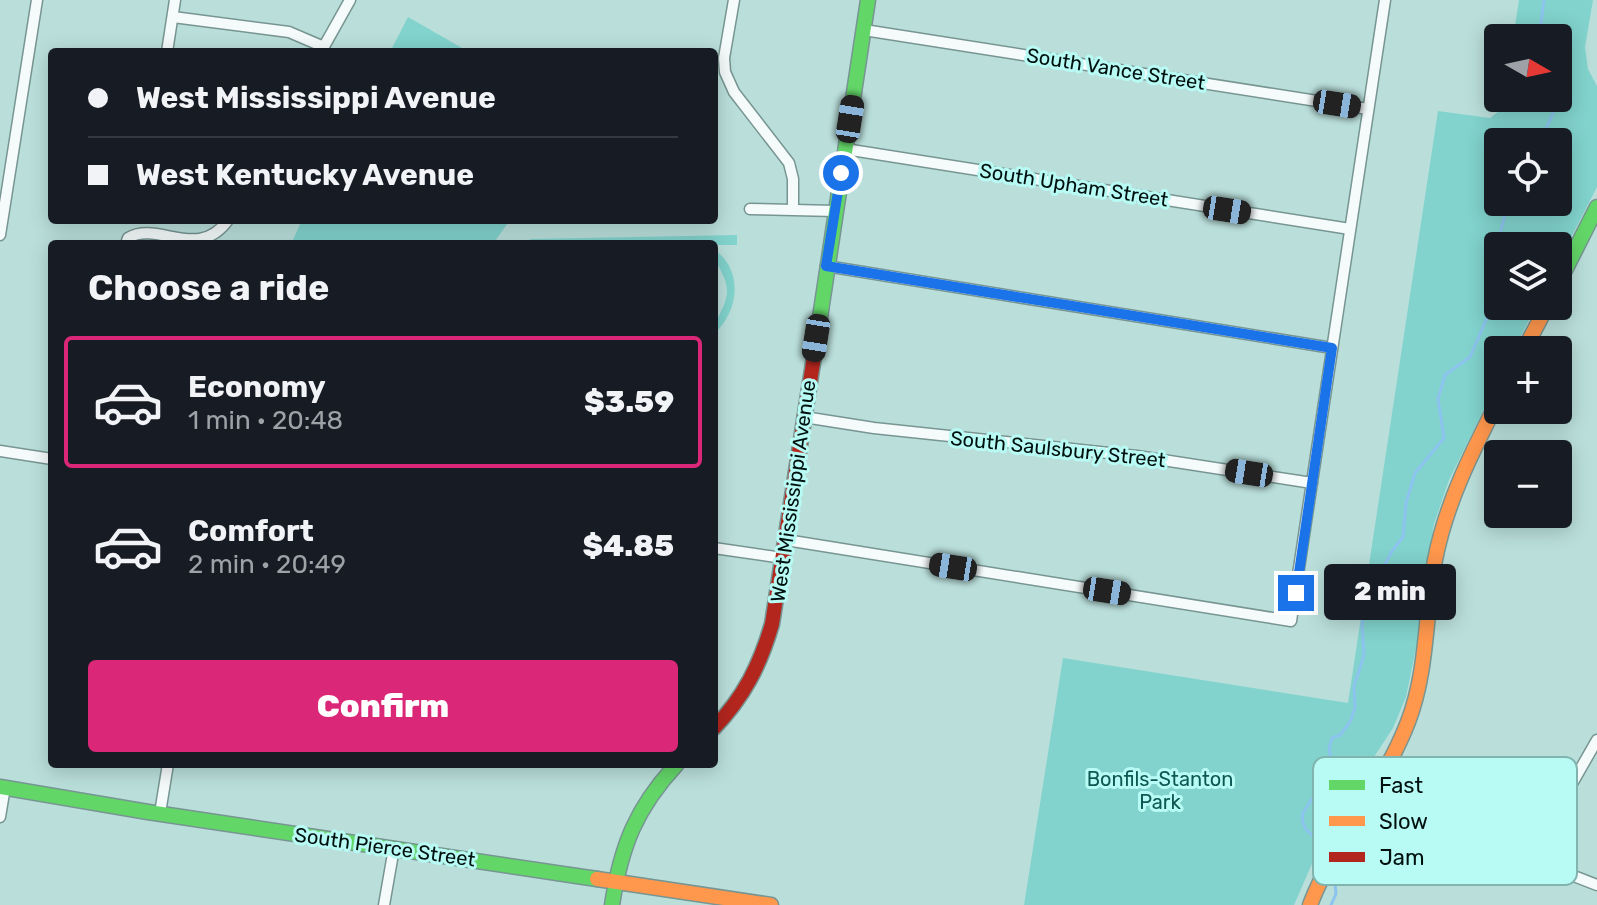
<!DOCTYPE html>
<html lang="en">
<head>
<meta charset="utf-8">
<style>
	body { margin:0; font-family:Rubik,sans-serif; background:#242831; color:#f1f3f6; height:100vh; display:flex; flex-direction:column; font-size:30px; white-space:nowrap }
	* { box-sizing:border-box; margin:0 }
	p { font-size:26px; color:#9ea1a6 }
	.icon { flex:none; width:44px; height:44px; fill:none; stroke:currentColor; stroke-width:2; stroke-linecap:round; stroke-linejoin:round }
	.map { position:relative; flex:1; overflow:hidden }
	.sheet { position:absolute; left:48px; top:240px; width:670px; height:528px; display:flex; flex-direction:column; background:#171b24; border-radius:8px; box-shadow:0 4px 20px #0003 }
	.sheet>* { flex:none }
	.top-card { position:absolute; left:48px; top:48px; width:670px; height:176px; border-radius:8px; box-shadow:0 4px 20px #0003; display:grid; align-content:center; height:176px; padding:0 40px; background:#171b24 }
	.needle { width:52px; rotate:99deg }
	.fabs { position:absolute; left:1484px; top:24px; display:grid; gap:16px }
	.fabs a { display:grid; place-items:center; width:88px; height:88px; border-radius:8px; background:#171b24; box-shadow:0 4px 20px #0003; font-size:40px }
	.end { position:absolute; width:36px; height:36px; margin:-18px; border:10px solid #1a73e8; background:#fff; box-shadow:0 0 0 4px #fff }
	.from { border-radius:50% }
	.bubble { position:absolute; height:56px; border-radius:8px; background:#171b24; box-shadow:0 4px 20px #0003; font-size:26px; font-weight:800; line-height:56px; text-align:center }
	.car { position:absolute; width:24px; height:48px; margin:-24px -12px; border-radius:10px; box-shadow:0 0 6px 2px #0007; background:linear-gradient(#222 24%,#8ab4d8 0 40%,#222 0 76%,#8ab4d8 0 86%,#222 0) }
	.top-card b { display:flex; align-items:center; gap:28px; height:76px; font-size:30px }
	.top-card b+b { border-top:2px solid #363941 }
	.top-card i { width:20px; height:20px; background:#f1f3f6 }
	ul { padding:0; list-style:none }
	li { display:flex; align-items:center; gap:24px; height:132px; margin:0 16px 12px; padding:0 24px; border:4px solid transparent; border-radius:8px }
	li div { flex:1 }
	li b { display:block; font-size:30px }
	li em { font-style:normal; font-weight:800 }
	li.current { border-color:#db2777 }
	li>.icon { width:72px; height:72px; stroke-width:1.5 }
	h2 { padding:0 40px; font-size:36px; line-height:96px }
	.action { display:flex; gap:16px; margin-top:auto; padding:16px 40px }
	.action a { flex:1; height:92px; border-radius:8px; background:#db2777; color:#fff; font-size:32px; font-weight:800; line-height:92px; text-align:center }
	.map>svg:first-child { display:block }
	.park { fill:#82d3cd; fill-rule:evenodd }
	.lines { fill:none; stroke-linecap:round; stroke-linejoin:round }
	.stream { stroke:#8cc4ef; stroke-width:3 }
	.street-casing { stroke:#779592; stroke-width:13 }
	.fast-casing { stroke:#779592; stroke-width:17 }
	.slow-casing { stroke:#779592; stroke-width:17 }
	.jam-casing { stroke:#779592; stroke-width:17 }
	.street { stroke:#f5fafa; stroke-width:10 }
	.fast { stroke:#63d668; stroke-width:14 }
	.slow { stroke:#ff974d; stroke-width:14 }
	.jam { stroke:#b3261e; stroke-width:14 }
	.route { stroke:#1a73e8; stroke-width:10 }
	.labels { text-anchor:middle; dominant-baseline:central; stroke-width:6; stroke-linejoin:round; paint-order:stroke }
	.street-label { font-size:20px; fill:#00100f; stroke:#b8fbf4 }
	.park-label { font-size:20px; fill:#0e5854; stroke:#b8fbf4 }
	.key { fill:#b8fbf4; stroke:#81b4af; stroke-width:2 }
	.key-label { font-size:22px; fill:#00100f }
</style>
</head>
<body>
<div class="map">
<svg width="1597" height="905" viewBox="0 0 1597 905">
	<rect width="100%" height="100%" fill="#badfdb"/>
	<g class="park">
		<path d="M1519,0H1593L1585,47L1588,69L1597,86V187L1558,263V246H1498V306H1536L1514,350H1498V381L1449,480L1434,524L1423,584L1417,643L1406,697L1393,728L1328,827L1294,905H1024L1063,658L1348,703L1438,111L1490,118L1512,101V98H1558V38H1513ZM1558,142V202H1498V142Z"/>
		<polygon points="408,17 469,52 390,52"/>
		<polygon points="302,220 510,220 493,244 291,244"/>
		<polygon points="737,235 737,245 513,244 532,239"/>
		<path d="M714,249C744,271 739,311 714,334C714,318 727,307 727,291C727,275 714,265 714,249Z"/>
	</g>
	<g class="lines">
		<g class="stream">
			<polyline points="1539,38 1544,0"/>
			<polyline points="1540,142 1554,111 1556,98"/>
			<path d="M1318,840C1308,832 1300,826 1303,813L1332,767L1329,748L1332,738L1340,735L1350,722L1355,708L1354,686L1364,655L1362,624L1370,593L1392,551L1403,537L1406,503L1415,473L1444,438L1438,399L1445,375L1470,357L1490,311L1492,302L1486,267L1487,260L1498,243L1508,202"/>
			<polyline points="1331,905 1336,894 1335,883"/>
		</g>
		<defs>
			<g id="street">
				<polyline points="734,0 724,58 725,72 734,92 789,163 793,179 793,209"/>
				<polyline points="173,17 289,32 324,47"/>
				<polyline points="864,30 1368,109"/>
				<polyline points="322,50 350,0"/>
				<polyline points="167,52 175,0"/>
				<polyline points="845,149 1350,229"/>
				<polyline points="750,209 835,211"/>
				<polyline points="0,235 37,0"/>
				<path d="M126,244L128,238C158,220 198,262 228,220"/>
				<polyline points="826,266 1332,348"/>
				<polyline points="804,417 874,428 1137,456 1312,483"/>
				<polyline points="0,451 52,459"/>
				<polyline points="786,540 1291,621 1385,0"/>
				<polyline points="714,548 783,558"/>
				<polyline points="1381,776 1548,866 1597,885"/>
				<polyline points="160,813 168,764"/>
				<polyline points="0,817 5,787"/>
				<polyline points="1530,857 1597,740"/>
				<polyline points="384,905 394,848"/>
			</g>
			<g id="fast">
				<polyline points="1558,284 1597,207"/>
				<polyline points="816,344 868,0"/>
				<polyline points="0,787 148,812 597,879"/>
				<path d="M612,905C621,846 636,808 677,764"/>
			</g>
			<g id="slow">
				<polyline points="1524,350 1547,306"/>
				<polyline points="597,879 771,905"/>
				<path d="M1310,905C1335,840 1383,787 1408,722C1428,670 1425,614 1435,560C1446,503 1472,452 1498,401"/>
			</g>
			<path id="jam" d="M714,728C744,697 760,665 772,624L816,344"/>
		</defs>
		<use href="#street" class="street-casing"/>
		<use href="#fast" class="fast-casing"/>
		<use href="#slow" class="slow-casing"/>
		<use href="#jam" class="jam-casing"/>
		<use href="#street" class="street"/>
		<use href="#fast" class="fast"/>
		<use href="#slow" class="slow"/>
		<use href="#jam" class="jam"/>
	</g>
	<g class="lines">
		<polyline class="route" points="841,173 826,266 1332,348 1296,593"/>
	</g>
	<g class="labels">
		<g class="street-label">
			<text transform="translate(1116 69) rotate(9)">South Vance Street</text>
			<text transform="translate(1074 185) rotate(9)">South Upham Street</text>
			<text transform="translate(1058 449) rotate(6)">South Saulsbury Street</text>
			<text transform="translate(793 491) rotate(-82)">West Mississippi Avenue</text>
			<text transform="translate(385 847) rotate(8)">South Pierce Street</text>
		</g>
		<g class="park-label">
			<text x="1160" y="779">Bonfils-Stanton<tspan x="1160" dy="23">Park</tspan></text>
		</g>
	</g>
	<rect x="1313" y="757" width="264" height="128" rx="12" class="key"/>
	<rect x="1329" y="780" width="36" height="10" fill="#63d668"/>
	<rect x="1329" y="816" width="36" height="10" fill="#ff974d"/>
	<rect x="1329" y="852" width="36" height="10" fill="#b3261e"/>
	<g class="key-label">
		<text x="1379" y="793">Fast</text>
		<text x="1379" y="829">Slow</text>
		<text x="1379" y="865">Jam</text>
	</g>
</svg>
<div class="fabs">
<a><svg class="needle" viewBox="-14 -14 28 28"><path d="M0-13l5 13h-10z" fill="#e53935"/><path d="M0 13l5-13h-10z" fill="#9ea1a6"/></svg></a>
<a><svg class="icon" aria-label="locate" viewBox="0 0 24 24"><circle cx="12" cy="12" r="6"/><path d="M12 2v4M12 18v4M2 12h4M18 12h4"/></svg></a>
<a><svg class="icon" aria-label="layers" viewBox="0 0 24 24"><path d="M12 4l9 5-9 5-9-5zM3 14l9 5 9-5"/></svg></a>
<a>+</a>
<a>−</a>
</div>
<i class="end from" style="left:841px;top:173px"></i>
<i class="end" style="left:1296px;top:593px"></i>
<div class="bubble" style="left:1324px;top:564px;width:132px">2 min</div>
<i class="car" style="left:1337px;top:104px;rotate:99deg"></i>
<i class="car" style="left:850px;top:119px;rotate:9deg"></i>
<i class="car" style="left:1227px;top:210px;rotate:99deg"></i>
<i class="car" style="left:816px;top:338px;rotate:189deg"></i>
<i class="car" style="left:1249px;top:473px;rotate:279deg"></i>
<i class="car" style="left:953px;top:567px;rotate:279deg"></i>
<i class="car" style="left:1107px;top:591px;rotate:99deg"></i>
<div class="top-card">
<b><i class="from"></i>West Mississippi Avenue</b>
<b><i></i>West Kentucky Avenue</b>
</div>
<section class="sheet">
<h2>Choose a ride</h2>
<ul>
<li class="current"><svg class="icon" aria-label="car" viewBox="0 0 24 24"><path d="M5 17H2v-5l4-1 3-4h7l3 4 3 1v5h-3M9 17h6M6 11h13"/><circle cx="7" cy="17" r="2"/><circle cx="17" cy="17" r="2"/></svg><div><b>Economy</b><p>1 min · 20:48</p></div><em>$3.59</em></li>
<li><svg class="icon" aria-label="car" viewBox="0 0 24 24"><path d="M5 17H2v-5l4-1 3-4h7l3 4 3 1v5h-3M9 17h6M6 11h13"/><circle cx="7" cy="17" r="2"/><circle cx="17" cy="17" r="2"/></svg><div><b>Comfort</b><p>2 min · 20:49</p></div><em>$4.85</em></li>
</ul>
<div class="action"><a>Confirm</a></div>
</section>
</div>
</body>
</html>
